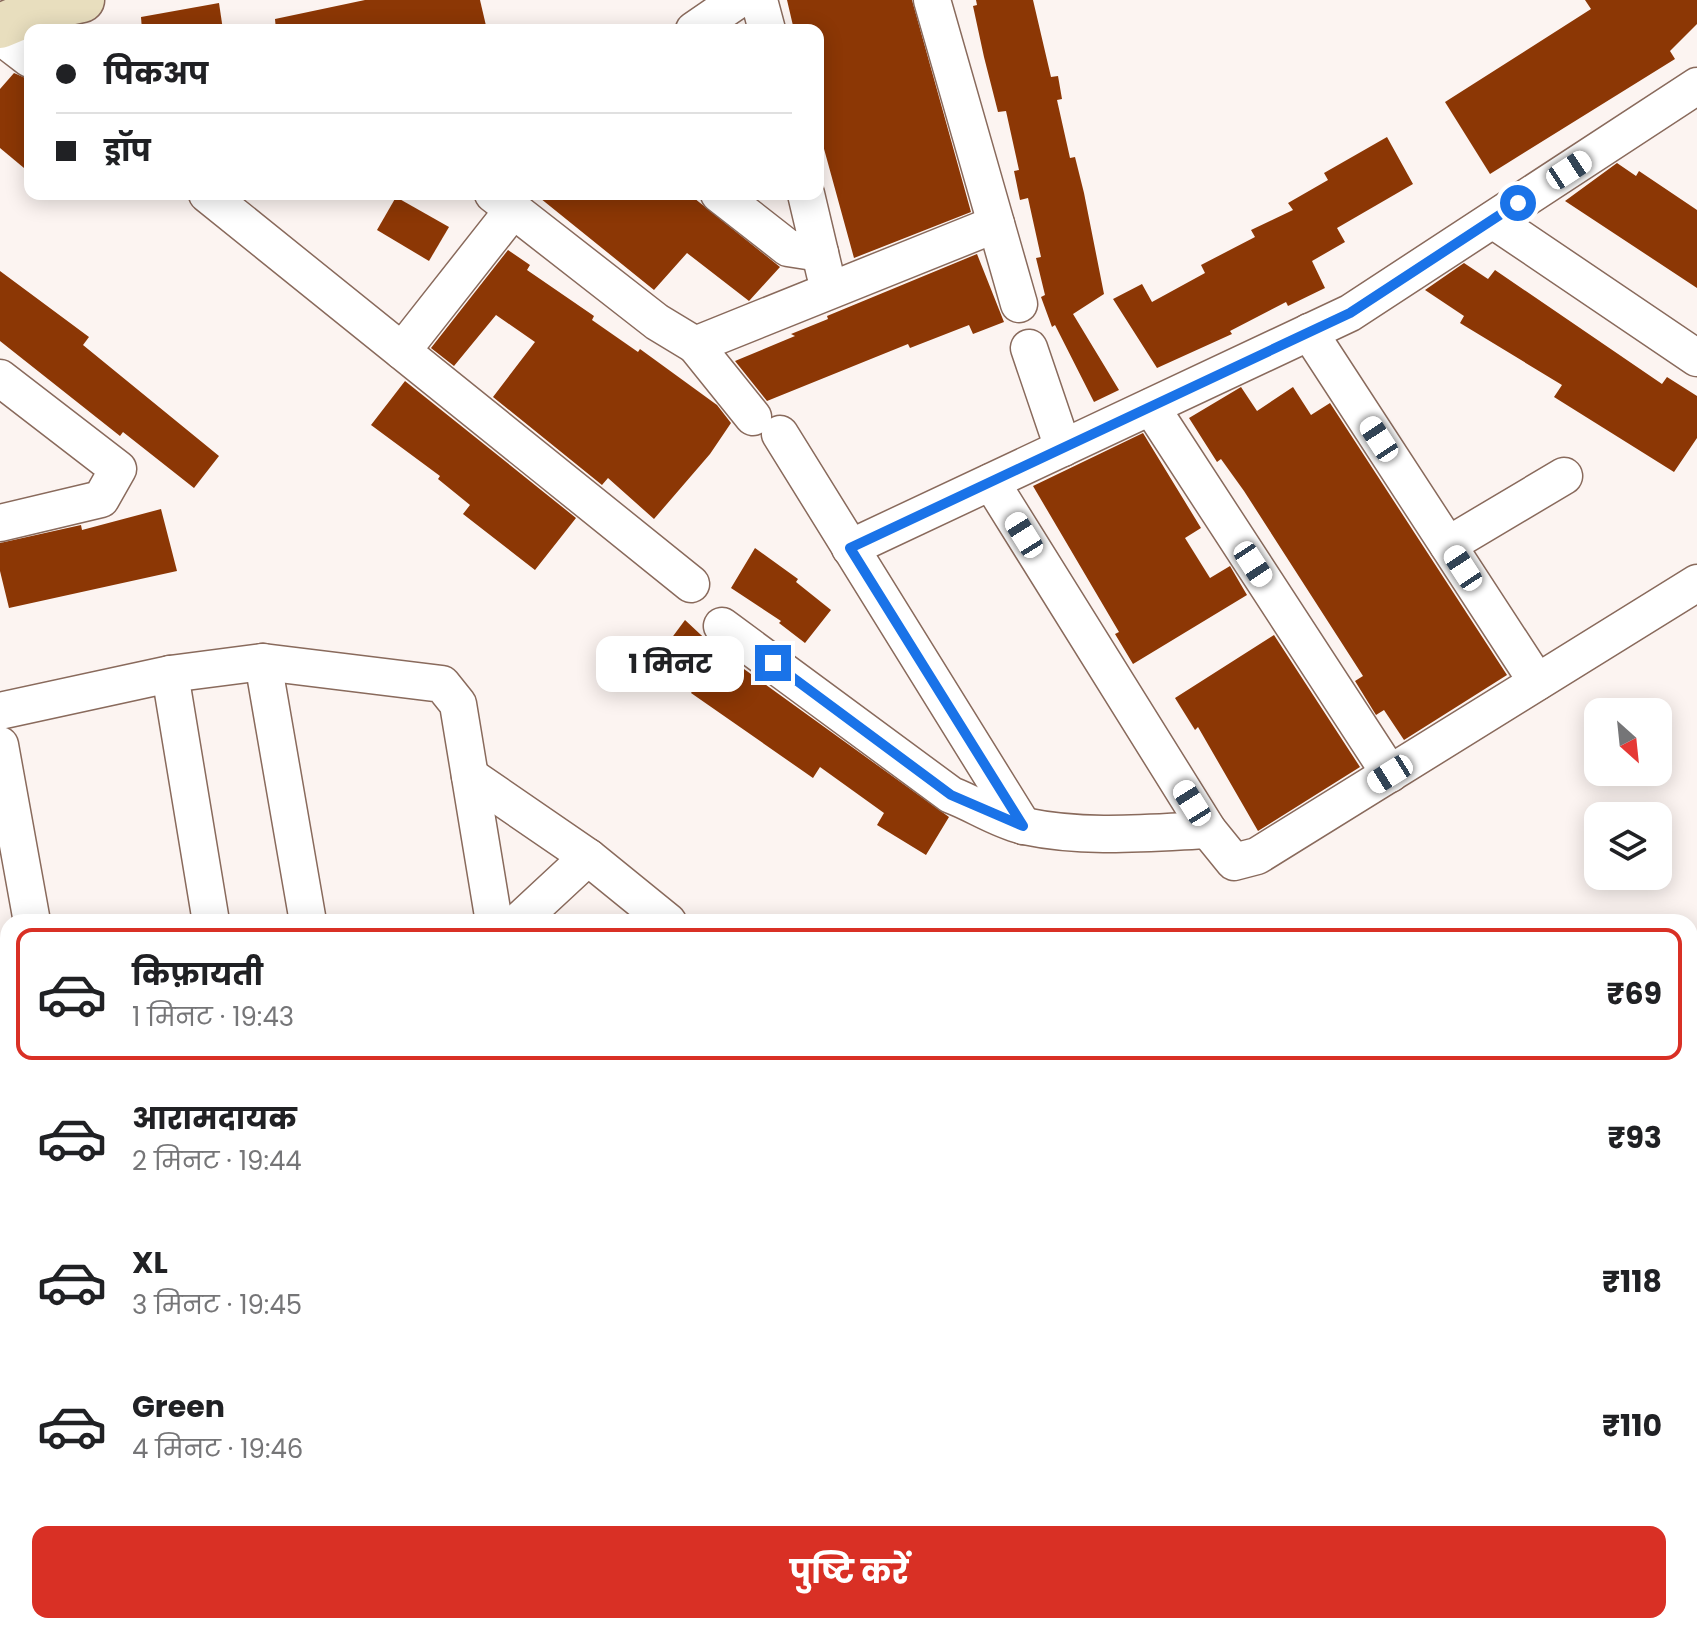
<!DOCTYPE html>
<html lang="hi">
<head>
<meta charset="utf-8">
<style>
	body { margin:0; font-family:Poppins,"Noto Sans Devanagari",sans-serif; background:#f2f2f2; color:#202124; height:100vh; display:flex; flex-direction:column; font-size:30px; white-space:nowrap }
	* { box-sizing:border-box; margin:0 }
	p { font-size:26px; color:#757577 }
	.icon { flex:none; width:44px; height:44px; fill:none; stroke:currentColor; stroke-width:2; stroke-linecap:round; stroke-linejoin:round }
	.map { position:relative; flex:1; overflow:hidden }
	.sheet { position:absolute; left:0px; top:914px; width:1698px; height:720px; display:flex; flex-direction:column; background:#fff; border-radius:24px 24px 0 0; box-shadow:0 4px 20px #0003 }
	.sheet>* { flex:none }
	.hud { position:absolute; left:24px; top:24px; width:800px; height:176px; border-radius:16px; box-shadow:0 4px 20px #0003; display:grid; align-content:center; height:176px; padding:0 32px; background:#fff }
	.needle { width:52px; rotate:153deg }
	.controls { position:absolute; left:1584px; top:698px; display:grid; gap:16px }
	.controls a { display:grid; place-items:center; width:88px; height:88px; border-radius:16px; background:#fff; box-shadow:0 4px 20px #0003; font-size:40px }
	.end { position:absolute; width:36px; height:36px; margin:-18px; border:10px solid #1a73e8; background:#fff; box-shadow:0 0 0 4px #fff }
	.from { border-radius:50% }
	.bubble { position:absolute; height:56px; border-radius:16px; background:#fff; box-shadow:0 4px 20px #0003; font-size:26px; font-weight:700; line-height:56px; text-align:center }
	.car { position:absolute; width:24px; height:48px; margin:-24px -12px; border-radius:10px; box-shadow:0 0 6px 2px #0007; background:linear-gradient(#fff 24%,#345 0 40%,#fff 0 76%,#345 0 86%,#fff 0) }
	.hud b { display:flex; align-items:center; gap:28px; height:76px; font-size:30px }
	.hud b+b { border-top:2px solid #e0e0e0 }
	.hud i { width:20px; height:20px; background:#202124 }
	ul { padding:14px 0 0; list-style:none }
	li { display:flex; align-items:center; gap:24px; height:132px; margin:0 16px 12px; padding:0 16px; border:4px solid transparent; border-radius:16px }
	li div { flex:1 }
	li b { display:block; font-size:30px }
	li em { font-style:normal; font-weight:700 }
	li.current { border-color:#d93025 }
	li>.icon { width:72px; height:72px; stroke-width:1.5 }
	.cta { display:flex; gap:16px; margin-top:auto; padding:16px 32px }
	.cta a { flex:1; height:92px; border-radius:16px; background:#d93025; color:#fff; font-size:32px; font-weight:700; line-height:92px; text-align:center }
	.map>svg:first-child { display:block }
	.building { fill:#8c3705 }
	.lines { fill:none; stroke-linecap:round; stroke-linejoin:round }
	.street-casing { stroke:#896a5c; stroke-width:39 }
	.secondary-casing { stroke:#896a5c; stroke-width:47 }
	.street { stroke:#fff; stroke-width:36 }
	.secondary { stroke:#e8debe; stroke-width:44 }
	.route { stroke:#1a73e8; stroke-width:10 }
</style>
</head>
<body>
<div class="map">
<svg width="1697" height="1634" viewBox="0 0 1697 1634">
	<rect width="100%" height="100%" fill="#fcf4f1"/>
	<g class="building">
		<polygon points="365,0 480,0 487,30 276,30 275,19"/>
		<polygon points="787,0 912,0 971,212 854,258 818,127 818,30 794,30"/>
		<polygon points="976,0 1033,0 1051,77 1058,76 1062,99 1057,100 1070,158 1075,157 1084,193 1104,294 1073,314 1119,390 1094,402 1055,325 1052,327 1041,297 1045,295 1036,258 1041,257 1028,198 1020,200 1014,171 1019,170 1006,111 998,112 984,57 973,6 977,5"/>
		<polygon points="1585,0 1697,0 1697,24 1670,51 1675,59 1490,174 1445,102 1591,9"/>
		<polygon points="219,3 223,30 142,30 141,17"/>
		<polygon points="14,73 30,80 30,173 0,148 0,89"/>
		<polygon points="1387,137 1413,184 1337,228 1345,242 1312,261 1325,288 1288,306 1286,302 1230,331 1232,334 1157,368 1113,299 1142,284 1152,302 1205,273 1201,265 1255,237 1251,230 1293,210 1288,203 1328,180 1324,173"/>
		<polygon points="1617,163 1636,176 1639,171 1697,210 1697,288 1565,201"/>
		<polygon points="535,194 689,194 780,267 749,301 687,253 654,290"/>
		<polygon points="396,197 449,227 429,261 377,230"/>
		<polygon points="508,250 530,265 527,270 594,316 592,320 638,352 640,349 717,405 731,423 710,454 654,519 608,478 602,485 493,397 535,342 496,315 454,366 431,348"/>
		<polygon points="977,254 1004,322 973,334 969,325 910,348 908,344 767,401 735,361 795,336 791,334 828,319 827,316"/>
		<polygon points="1464,263 1488,279 1495,270 1662,384 1667,377 1697,396 1697,438 1674,472 1554,397 1562,385 1460,323 1464,316 1425,290"/>
		<polygon points="0,271 89,337 83,345 219,456 194,488 123,432 120,436 0,341"/>
		<polygon points="405,381 576,518 535,570 463,514 470,505 438,479 440,476 371,425"/>
		<polygon points="1241,387 1257,411 1293,387 1311,415 1330,403 1507,675 1404,740 1384,710 1376,715 1355,681 1363,676 1244,491 1221,459 1217,462 1189,418"/>
		<polygon points="1143,433 1201,528 1185,538 1210,578 1230,566 1247,595 1133,664 1115,634 1119,632 1033,486"/>
		<polygon points="161,509 177,571 9,608 0,571 0,543 81,525 82,530"/>
		<polygon points="755,548 798,579 796,582 831,610 805,643 779,623 781,621 731,588"/>
		<polygon points="685,620 715,648 949,817 926,855 877,825 884,813 820,767 813,778 691,693 701,679 662,651"/>
		<polygon points="1274,635 1360,767 1258,831 1198,727 1195,730 1175,698"/>
	</g>
	<g class="lines">
		<defs>
			<g id="street">
				<polyline points="759,0 767,30"/>
				<polyline points="932,0 1019,304"/>
				<polyline points="694,30 738,0"/>
				<polyline points="0,36 30,59"/>
				<polyline points="207,194 691,584"/>
				<polyline points="493,194 657,322 695,345 996,224"/>
				<polyline points="719,194 788,248 820,253"/>
				<polyline points="806,194 825,274"/>
				<polyline points="1493,220 1697,358"/>
				<polyline points="1309,332 1537,682"/>
				<polyline points="695,345 753,417"/>
				<polyline points="1029,348 1063,448"/>
				<polyline points="402,351 513,210"/>
				<polyline points="0,378 118,469 101,499 0,523"/>
				<polyline points="1151,407 1390,774"/>
				<polyline points="780,434 1023,826"/>
				<polyline points="991,482 1208,830 1234,862 1257,856 1697,583"/>
				<polyline points="1448,545 1564,476"/>
				<polyline points="850,548 1350,313 1697,86"/>
				<path d="M722,626L951,795C975,804 998,820 1024,826C1085,839 1147,833 1208,830"/>
				<polyline points="263,662 308,922"/>
				<polyline points="170,674 211,922"/>
				<polyline points="0,711 170,674 263,662 442,684 458,704 494,922"/>
				<polyline points="0,745 32,922"/>
				<polyline points="470,776 588,857 668,922"/>
				<polyline points="518,922 588,857"/>
				<polyline points="0,1037 8,1036"/>
				<polyline points="0,1217 8,1216"/>
				<polyline points="1690,1244 1697,1232"/>
				<polyline points="1690,1280 1697,1278"/>
				<polyline points="0,1436 8,1434"/>
				<polyline points="0,1469 8,1476"/>
				<polyline points="1690,1506 1697,1503"/>
				<polyline points="1690,1585 1697,1594"/>
				<polyline points="173,1626 182,1634"/>
				<polyline points="618,1626 620,1634"/>
				<polyline points="1073,1626 1075,1634"/>
				<polyline points="1463,1626 1468,1634"/>
				<polyline points="333,1634 345,1626"/>
				<polyline points="837,1634 857,1626"/>
				<polyline points="1399,1634 1417,1626"/>
			</g>
			<polyline id="secondary" points="0,26 41,9 82,0"/>
		</defs>
		<use href="#street" class="street-casing"/>
		<use href="#secondary" class="secondary-casing"/>
		<use href="#street" class="street"/>
		<use href="#secondary" class="secondary"/>
	</g>
	<g class="lines">
		<polyline class="route" points="773,663 951,795 1023,826 850,548 1350,313 1518,203"/>
	</g>
</svg>
<div class="controls">
<a><svg class="needle" viewBox="-14 -14 28 28"><path d="M0-13l5 13h-10z" fill="#e53935"/><path d="M0 13l5-13h-10z" fill="#757577"/></svg></a>
<a><svg class="icon" aria-label="layers" viewBox="0 0 24 24"><path d="M12 4l9 5-9 5-9-5zM3 14l9 5 9-5"/></svg></a>
</div>
<i class="end from" style="left:1518px;top:203px"></i>
<i class="end" style="left:773px;top:663px"></i>
<div class="bubble" style="left:596px;top:636px;width:148px">1 मिनट</div>
<i class="car" style="left:1569px;top:170px;rotate:57deg"></i>
<i class="car" style="left:1379px;top:439px;rotate:327deg"></i>
<i class="car" style="left:1024px;top:535px;rotate:328deg"></i>
<i class="car" style="left:1253px;top:564px;rotate:147deg"></i>
<i class="car" style="left:1463px;top:568px;rotate:327deg"></i>
<i class="car" style="left:1390px;top:774px;rotate:238deg"></i>
<i class="car" style="left:1192px;top:803px;rotate:328deg"></i>
<div class="hud">
<b><i class="from"></i>पिकअप</b>
<b><i></i>ड्रॉप</b>
</div>
<section class="sheet">
<ul>
<li class="current"><svg class="icon" aria-label="car" viewBox="0 0 24 24"><path d="M5 17H2v-5l4-1 3-4h7l3 4 3 1v5h-3M9 17h6M6 11h13"/><circle cx="7" cy="17" r="2"/><circle cx="17" cy="17" r="2"/></svg><div><b>किफ़ायती</b><p>1 मिनट · 19:43</p></div><em>₹69</em></li>
<li><svg class="icon" aria-label="car" viewBox="0 0 24 24"><path d="M5 17H2v-5l4-1 3-4h7l3 4 3 1v5h-3M9 17h6M6 11h13"/><circle cx="7" cy="17" r="2"/><circle cx="17" cy="17" r="2"/></svg><div><b>आरामदायक</b><p>2 मिनट · 19:44</p></div><em>₹93</em></li>
<li><svg class="icon" aria-label="car" viewBox="0 0 24 24"><path d="M5 17H2v-5l4-1 3-4h7l3 4 3 1v5h-3M9 17h6M6 11h13"/><circle cx="7" cy="17" r="2"/><circle cx="17" cy="17" r="2"/></svg><div><b>XL</b><p>3 मिनट · 19:45</p></div><em>₹118</em></li>
<li><svg class="icon" aria-label="car" viewBox="0 0 24 24"><path d="M5 17H2v-5l4-1 3-4h7l3 4 3 1v5h-3M9 17h6M6 11h13"/><circle cx="7" cy="17" r="2"/><circle cx="17" cy="17" r="2"/></svg><div><b>Green</b><p>4 मिनट · 19:46</p></div><em>₹110</em></li>
</ul>
<div class="cta"><a>पुष्टि करें</a></div>
</section>
</div>
</body>
</html>
